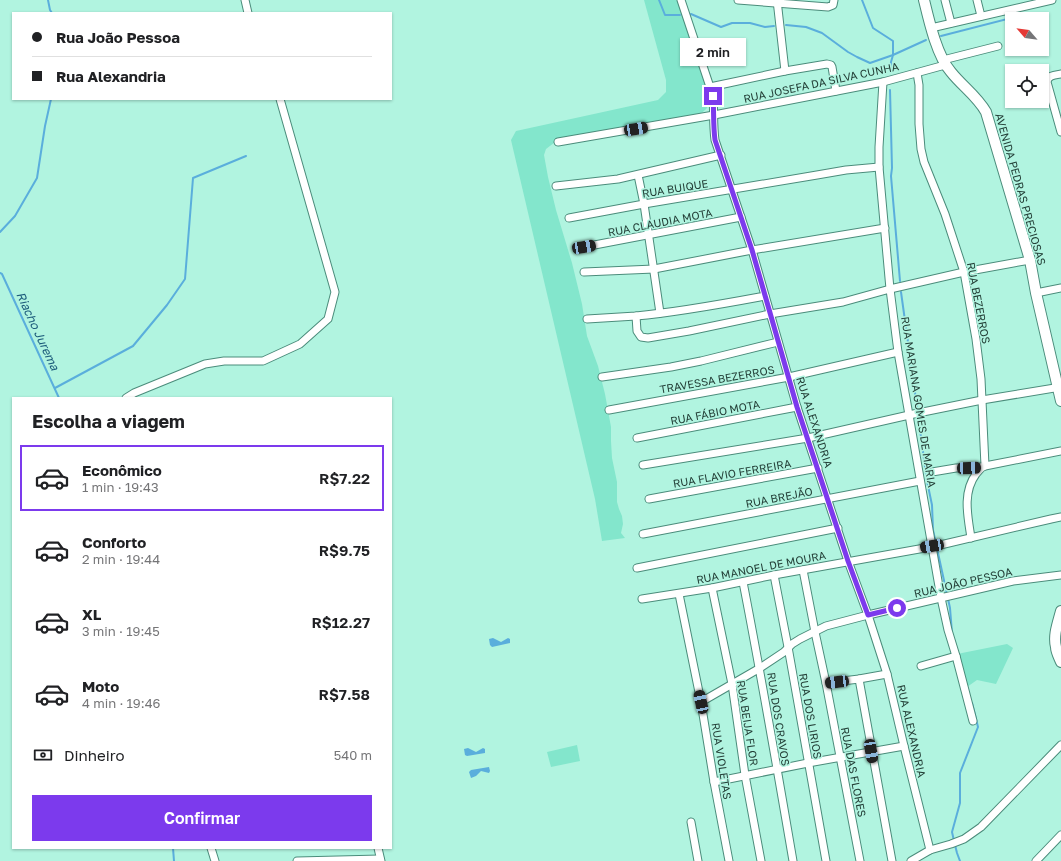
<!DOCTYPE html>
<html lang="pt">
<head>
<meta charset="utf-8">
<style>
	body { margin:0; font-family:"Golos Text",sans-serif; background:#f2f2f2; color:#202124; height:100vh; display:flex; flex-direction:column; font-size:15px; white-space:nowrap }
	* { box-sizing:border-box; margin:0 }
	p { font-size:13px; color:#757577 }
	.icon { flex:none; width:22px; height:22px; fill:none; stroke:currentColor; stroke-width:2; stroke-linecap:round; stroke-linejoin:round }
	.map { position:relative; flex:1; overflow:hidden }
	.details { position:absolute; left:12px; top:397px; width:380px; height:452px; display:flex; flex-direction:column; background:#fff; border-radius:0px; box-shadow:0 1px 3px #0004 }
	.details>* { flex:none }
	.guide { position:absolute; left:12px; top:12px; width:380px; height:88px; border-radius:0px; box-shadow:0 1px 3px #0004; display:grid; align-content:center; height:88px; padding:0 20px; background:#fff }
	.needle { width:26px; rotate:298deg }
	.controls { position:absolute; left:1005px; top:12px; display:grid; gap:8px }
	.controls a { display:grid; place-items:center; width:44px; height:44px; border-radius:0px; background:#fff; box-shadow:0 1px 3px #0004; font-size:20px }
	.end { position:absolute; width:18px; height:18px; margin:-9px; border:5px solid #7c3aed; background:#fff; box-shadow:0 0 0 2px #fff }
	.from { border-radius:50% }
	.bubble { position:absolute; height:28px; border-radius:0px; background:#fff; box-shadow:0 1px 3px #0004; font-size:13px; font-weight:600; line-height:28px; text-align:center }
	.car { position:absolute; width:12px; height:24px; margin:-12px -6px; border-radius:5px; box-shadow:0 0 3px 1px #0007; background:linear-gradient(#222 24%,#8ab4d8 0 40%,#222 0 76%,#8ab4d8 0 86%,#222 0) }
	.guide b { display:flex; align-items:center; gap:14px; height:38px; font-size:15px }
	.guide b+b { border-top:1px solid #e0e0e0 }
	.guide i { width:10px; height:10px; background:#202124 }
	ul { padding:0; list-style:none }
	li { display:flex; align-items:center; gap:12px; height:66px; margin:0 8px 6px; padding:0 12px; border:2px solid transparent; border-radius:0px }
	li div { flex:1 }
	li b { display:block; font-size:15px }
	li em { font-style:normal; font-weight:600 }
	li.selected { border-color:#7c3aed }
	li>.icon { width:36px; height:36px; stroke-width:1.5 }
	h2 { padding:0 20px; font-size:18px; line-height:48px }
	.pay { display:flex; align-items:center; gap:10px; height:44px; padding:0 20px; font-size:15px }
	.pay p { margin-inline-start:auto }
	.action { display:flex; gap:8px; margin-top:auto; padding:8px 20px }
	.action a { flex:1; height:46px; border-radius:0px; background:#7c3aed; color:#fff; font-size:16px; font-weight:600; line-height:46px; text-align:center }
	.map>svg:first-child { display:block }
	.green { fill:#83e6cc }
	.water { fill:#5aaedc }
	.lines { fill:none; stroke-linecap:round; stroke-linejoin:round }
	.stream { stroke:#5aaedc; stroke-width:2 }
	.street-casing { stroke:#4b8c7b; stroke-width:9 }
	.secondary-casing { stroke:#4b8c7b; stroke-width:12 }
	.street { stroke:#fff; stroke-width:7 }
	.secondary { stroke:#fff; stroke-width:10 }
	.route { stroke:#7c3aed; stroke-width:5 }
	.labels { text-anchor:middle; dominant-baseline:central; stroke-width:3; stroke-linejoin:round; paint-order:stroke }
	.street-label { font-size:11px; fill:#244038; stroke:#b1f4e0 }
	.water-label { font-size:12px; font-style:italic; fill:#1c5b7b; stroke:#b1f4e0 }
</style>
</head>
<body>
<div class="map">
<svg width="1061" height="861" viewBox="0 0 1061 861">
	<rect width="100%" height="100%" fill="#b1f4e0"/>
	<g class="green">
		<path d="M644,0H677L708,94C709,105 710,107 701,113L559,139L546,149L544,155L548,177L556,210L572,263L582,304L587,336L598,366L605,394L611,427V441L612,458L617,482V502L619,509L622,516L623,524L621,533L625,538L602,541L595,499L511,140L516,131L658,100L666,92V80Z"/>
		<polygon points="1007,644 1013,648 996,684 977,680 967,687 957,654"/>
		<polygon points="577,745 580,761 551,767 547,752"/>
	</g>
	<g class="water">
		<polygon points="493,638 501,642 508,638 510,639 510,643 492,647 490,645 489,639"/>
		<polygon points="468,748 476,752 483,748 485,749 485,753 467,756 465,755 464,749"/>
		<polygon points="489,767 490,771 489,773 481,771 476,776 471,778 469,772 471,770"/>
	</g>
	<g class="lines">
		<g class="stream">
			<polyline points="48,0 50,10 52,13"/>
			<polyline points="659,0 665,15 680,15"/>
			<polyline points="862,0 873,28 893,41 893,55 891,62 890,71"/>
			<polyline points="691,14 721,27 732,23 750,23 765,27 774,26"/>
			<polyline points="786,25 806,27 822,33 848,52 857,57 870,63 893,55 926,40"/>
			<polyline points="941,36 1031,13"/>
			<polyline points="890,90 892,168 891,176 900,281"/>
			<polyline points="0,232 15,216 37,178 45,126 51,99"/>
			<polyline points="0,273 2,274 59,398"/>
			<polyline points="901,292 917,407"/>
			<polyline points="55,388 133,346 167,305 185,279 193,178 246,156"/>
			<polyline points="918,415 927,481 932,505 933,530 950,608 952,633"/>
			<polyline points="954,841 952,832 960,803 960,773 978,727 972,703"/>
			<polyline points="955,845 957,853 960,861"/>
			<polyline points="173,848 174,861"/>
		</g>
		<defs>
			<g id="street">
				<polyline points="245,0 248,13"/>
				<path d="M681,0L713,96C714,111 713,125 715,140L752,250L797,407L848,561L868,615L887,674L904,746L930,850"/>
				<polyline points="738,0 828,7 833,5 834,0"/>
				<polyline points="777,0 785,71"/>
				<polyline points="945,0 951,23"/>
				<polyline points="977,0 981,16"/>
				<polyline points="931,28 1052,0"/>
				<polyline points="943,60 998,46"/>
				<path d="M917,73L919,85V124L921,149L924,162L945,214L964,272L976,339L981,379L985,466C981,467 979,471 976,474C962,493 968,517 971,538"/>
				<path d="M1061,74C1055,75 1048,75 1047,82L1061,132"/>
				<polyline points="883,82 879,147 879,167 890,289 898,352 909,415 941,598 948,630 956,656 973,721"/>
				<polyline points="710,87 785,71 827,64 831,65 832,67 836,91"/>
				<polyline points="558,142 714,115 883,82 945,65"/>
				<polyline points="638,175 644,204 660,313"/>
				<polyline points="556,186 618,179 721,155"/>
				<polyline points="569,218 644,204 817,175 846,170 879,167"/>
				<polyline points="584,247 741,217"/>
				<polyline points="584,272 654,269 752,250 885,228"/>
				<polyline points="1036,293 1061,288"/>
				<polyline points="636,316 637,331 641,337 648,338 689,331 770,314 843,302 890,289 964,272 1030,260"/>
				<path d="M587,319C603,318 620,317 636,316C680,312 722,304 765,296"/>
				<polyline points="602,377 671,367 701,361 778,342"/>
				<polyline points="126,398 134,393 205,364 224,361 263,361 300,344 328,319 335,292 280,99"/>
				<polyline points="609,410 789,377 898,352"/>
				<polyline points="637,438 797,407"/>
				<polyline points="643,465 808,438 918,413 982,400 1061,387"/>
				<polyline points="985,466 1061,451"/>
				<polyline points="932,472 956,468 982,467"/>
				<polyline points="649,499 818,468"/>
				<polyline points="643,534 920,481"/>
				<polyline points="637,568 838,528"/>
				<polyline points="803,570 815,632 826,683 860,861"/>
				<polyline points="774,575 788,647 826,861"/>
				<path d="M743,582C761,674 777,768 793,861"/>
				<polyline points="712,588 732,684 745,775 761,861"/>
				<polyline points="679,594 701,702 714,782 729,861"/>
				<polyline points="642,599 712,588 774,575 936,546 1051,519 1061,517"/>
				<polyline points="921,666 956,656"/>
				<polyline points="859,679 892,861"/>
				<polyline points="826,683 859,679 887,674"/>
				<polyline points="701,702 760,668 784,652 792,644 800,639 826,626 868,615 1013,581 1061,575"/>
				<polyline points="714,782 808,763 904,746"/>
				<polyline points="691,822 698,861"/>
				<polyline points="211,848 215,861"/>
				<polyline points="378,848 381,861"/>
				<polyline points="297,861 380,859"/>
				<polyline points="911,861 930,850 951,844 964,839 981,827 1061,745"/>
				<polyline points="1036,861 1061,835"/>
			</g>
			<g id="secondary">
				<path d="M924,0C929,21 937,56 951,72C962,86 977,96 986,112L1030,260L1036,293L1061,401"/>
				<path d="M1061,611C1058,623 1053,635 1056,647C1056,652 1059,657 1061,662"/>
			</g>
		</defs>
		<use href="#street" class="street-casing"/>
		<use href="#secondary" class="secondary-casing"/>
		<use href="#street" class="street"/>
		<use href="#secondary" class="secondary"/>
	</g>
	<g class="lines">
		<path class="route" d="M713,96C714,111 713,125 715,140L752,250L797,407L848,561L868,615L897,608"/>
	</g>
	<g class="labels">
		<g class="street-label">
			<text transform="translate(821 82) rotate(-12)">RUA JOSEFA DA SILVA CUNHA</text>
			<text transform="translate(675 188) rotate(-9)">RUA BUIQUE</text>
			<text transform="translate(1021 189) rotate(74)">AVENIDA PEDRAS PRECIOSAS</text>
			<text transform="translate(660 222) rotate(-11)">RUA CLAUDIA MOTA</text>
			<text transform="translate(979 303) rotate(79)">RUA BEZERROS</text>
			<text transform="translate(717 379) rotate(-10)">TRAVESSA BEZERROS</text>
			<text transform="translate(919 402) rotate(81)">RUA MARIANA GOMES DE MARIA</text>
			<text transform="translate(715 412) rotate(-11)">RUA FÁBIO MOTA</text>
			<text transform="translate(815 422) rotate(72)">RUA ALEXANDRIA</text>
			<text transform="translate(732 473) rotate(-10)">RUA FLAVIO FERREIRA</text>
			<text transform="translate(779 497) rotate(-11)">RUA BREJÃO</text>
			<text transform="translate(761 567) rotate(-11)">RUA MANOEL DE MOURA</text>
			<text transform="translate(963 582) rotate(-13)">RUA JOÃO PESSOA</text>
			<text transform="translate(811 716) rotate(80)">RUA DOS LIRIOS</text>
			<text transform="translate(779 719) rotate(81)">RUA DOS CRAVOS</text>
			<text transform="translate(748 723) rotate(81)">RUA BEIJA FLOR</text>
			<text transform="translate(912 731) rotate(77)">RUA ALEXANDRIA</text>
			<text transform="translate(722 761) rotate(81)">RUA VIOLETAS</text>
			<text transform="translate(854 772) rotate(79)">RUA DAS FLORES</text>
		</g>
		<g class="water-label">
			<text transform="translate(38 331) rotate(65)">Riacho Jurema</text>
		</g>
	</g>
</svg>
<div class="controls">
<a><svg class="needle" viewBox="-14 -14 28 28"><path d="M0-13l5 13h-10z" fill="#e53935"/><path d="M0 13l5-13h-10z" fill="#757577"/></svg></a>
<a><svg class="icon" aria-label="locate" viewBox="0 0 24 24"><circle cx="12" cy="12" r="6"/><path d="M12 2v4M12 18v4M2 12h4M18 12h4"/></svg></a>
</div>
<i class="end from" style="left:897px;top:608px"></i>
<i class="end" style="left:713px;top:96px"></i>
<div class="bubble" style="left:680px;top:38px;width:66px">2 min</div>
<i class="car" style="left:636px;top:129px;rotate:80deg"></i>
<i class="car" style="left:584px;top:247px;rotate:80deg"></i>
<i class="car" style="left:969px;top:468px;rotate:88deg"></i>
<i class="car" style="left:932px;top:546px;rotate:260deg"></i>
<i class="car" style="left:837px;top:682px;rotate:263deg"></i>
<i class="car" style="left:701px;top:702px;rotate:348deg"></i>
<i class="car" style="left:871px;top:751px;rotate:170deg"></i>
<div class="guide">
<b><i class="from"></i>Rua João Pessoa</b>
<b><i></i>Rua Alexandria</b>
</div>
<section class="details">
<h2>Escolha a viagem</h2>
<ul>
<li class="selected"><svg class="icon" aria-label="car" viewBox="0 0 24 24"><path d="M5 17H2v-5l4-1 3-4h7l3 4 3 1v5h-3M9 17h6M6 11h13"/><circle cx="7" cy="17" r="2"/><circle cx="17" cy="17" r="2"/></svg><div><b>Econômico</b><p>1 min · 19:43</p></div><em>R$7.22</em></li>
<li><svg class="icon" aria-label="car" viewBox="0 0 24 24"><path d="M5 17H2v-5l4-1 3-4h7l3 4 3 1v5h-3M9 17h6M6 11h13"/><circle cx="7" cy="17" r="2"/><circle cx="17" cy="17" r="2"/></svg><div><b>Conforto</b><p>2 min · 19:44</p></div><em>R$9.75</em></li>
<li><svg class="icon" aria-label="car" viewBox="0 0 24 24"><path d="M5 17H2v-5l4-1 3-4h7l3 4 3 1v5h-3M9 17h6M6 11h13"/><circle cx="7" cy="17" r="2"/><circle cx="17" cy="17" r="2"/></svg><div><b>XL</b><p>3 min · 19:45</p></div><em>R$12.27</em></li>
<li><svg class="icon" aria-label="car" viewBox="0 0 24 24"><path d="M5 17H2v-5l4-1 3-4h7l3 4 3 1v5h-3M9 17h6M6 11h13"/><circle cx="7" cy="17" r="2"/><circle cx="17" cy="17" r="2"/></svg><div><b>Moto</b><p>4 min · 19:46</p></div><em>R$7.58</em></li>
</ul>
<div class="pay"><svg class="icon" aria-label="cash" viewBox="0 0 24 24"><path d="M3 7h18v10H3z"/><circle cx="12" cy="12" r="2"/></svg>Dinheiro<p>540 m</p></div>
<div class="action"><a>Confirmar</a></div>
</section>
</div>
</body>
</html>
